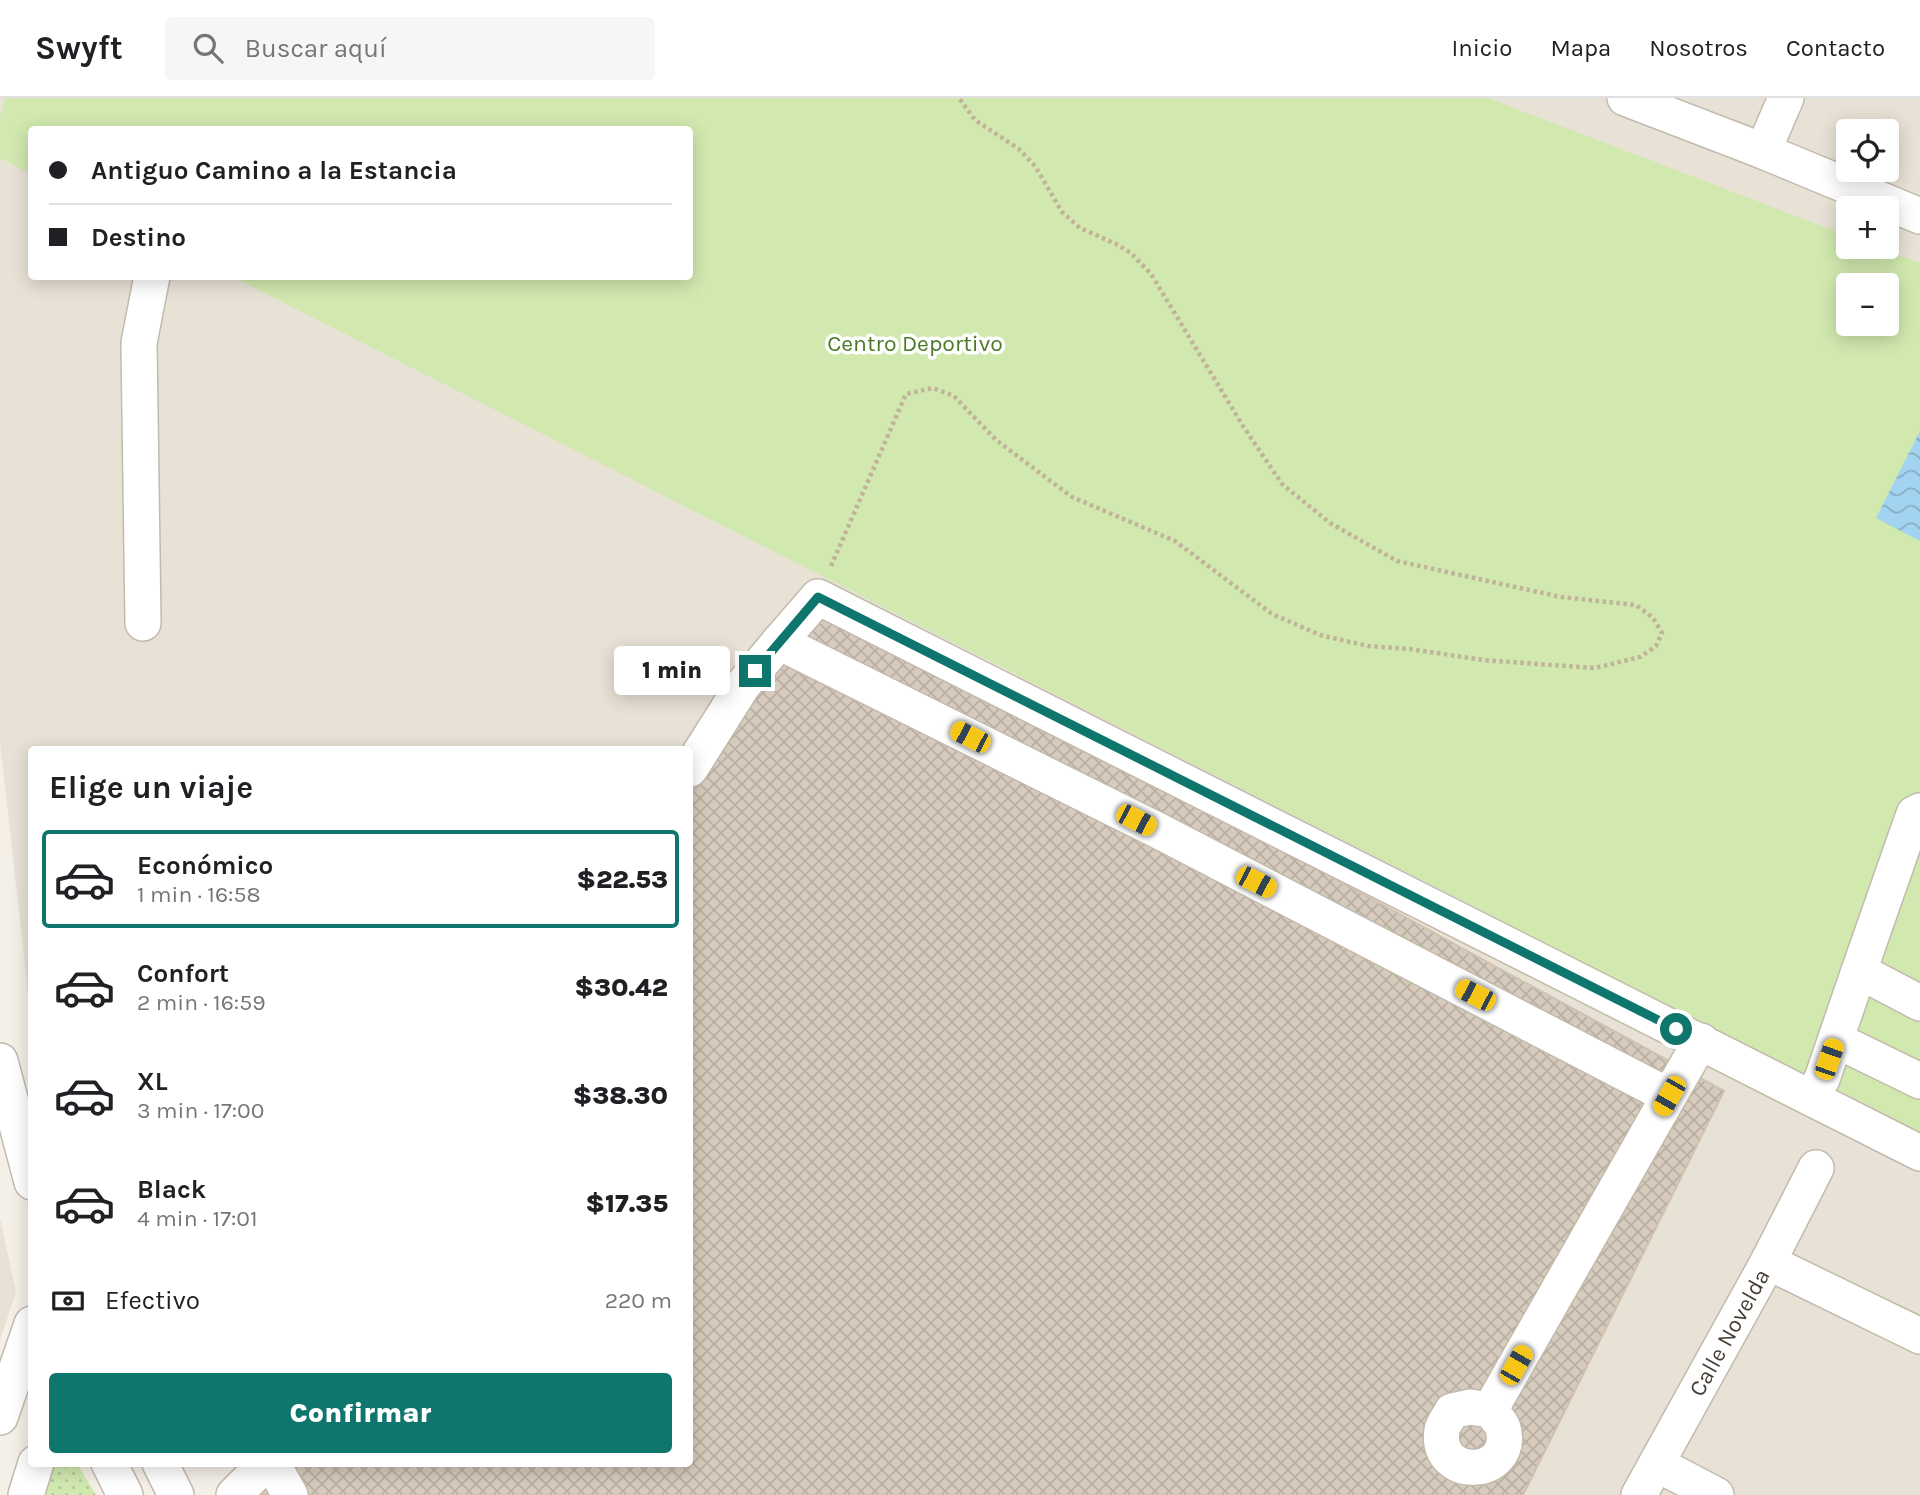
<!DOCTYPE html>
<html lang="es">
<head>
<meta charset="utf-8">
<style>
	body { margin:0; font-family:Karla,sans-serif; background:#f6f6f6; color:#202124; height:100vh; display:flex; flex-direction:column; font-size:26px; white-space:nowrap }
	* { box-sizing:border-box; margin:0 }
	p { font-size:23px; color:#757577 }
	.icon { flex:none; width:38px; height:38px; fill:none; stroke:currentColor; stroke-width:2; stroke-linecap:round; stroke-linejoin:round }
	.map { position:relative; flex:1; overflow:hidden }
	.side { position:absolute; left:28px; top:648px; width:665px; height:721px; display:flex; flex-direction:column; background:#fff; border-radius:7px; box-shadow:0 4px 18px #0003 }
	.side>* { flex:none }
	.banner { position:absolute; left:28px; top:28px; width:665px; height:154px; border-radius:7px; box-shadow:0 4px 18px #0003; display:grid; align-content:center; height:154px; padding:0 21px; background:#fff }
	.fabs { position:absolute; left:1836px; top:21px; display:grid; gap:14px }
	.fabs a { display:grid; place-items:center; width:63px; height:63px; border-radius:7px; background:#fff; box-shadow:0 4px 18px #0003; font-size:35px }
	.end { position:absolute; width:32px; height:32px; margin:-16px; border:9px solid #0f766e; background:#fff; box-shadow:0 0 0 4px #fff }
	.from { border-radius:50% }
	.bubble { position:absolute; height:49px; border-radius:7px; background:#fff; box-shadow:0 4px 18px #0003; font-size:23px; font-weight:800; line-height:49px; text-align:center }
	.car { position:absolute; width:21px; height:42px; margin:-21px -10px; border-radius:9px; box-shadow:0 0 5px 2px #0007; background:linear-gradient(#f5c518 24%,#345 0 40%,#f5c518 0 76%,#345 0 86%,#f5c518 0) }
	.banner b { display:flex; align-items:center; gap:24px; height:66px; font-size:26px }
	.banner b+b { border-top:2px solid #e0e0e0 }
	.banner i { width:18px; height:18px; background:#202124 }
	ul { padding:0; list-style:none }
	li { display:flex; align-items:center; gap:21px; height:98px; margin:0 14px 10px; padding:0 7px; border:4px solid transparent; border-radius:7px }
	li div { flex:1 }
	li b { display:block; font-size:26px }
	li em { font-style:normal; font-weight:800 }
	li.on { border-color:#0f766e }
	li>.icon { width:63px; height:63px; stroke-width:1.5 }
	h2 { padding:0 21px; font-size:32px; line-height:84px }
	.pay { display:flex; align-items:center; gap:18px; height:77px; padding:0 21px; font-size:26px }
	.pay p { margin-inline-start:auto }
	.button { display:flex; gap:14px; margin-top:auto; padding:14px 21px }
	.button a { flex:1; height:80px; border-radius:7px; background:#0f766e; color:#fff; font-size:28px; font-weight:800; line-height:80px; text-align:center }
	header { display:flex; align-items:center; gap:42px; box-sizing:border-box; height:98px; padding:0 35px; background:#fff; border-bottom:2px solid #e0e0e0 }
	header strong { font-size:33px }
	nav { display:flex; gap:38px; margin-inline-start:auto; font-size:24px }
	.search { width:490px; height:63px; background:#f6f6f6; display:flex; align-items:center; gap:18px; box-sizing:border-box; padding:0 24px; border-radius:7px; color:#757577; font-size:26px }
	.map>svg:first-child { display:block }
	.residential { fill:#e8e1d5; fill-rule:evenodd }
	.green { fill:url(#green-dots) }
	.pitch { fill:#d1e9af; fill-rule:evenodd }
	.water { fill:url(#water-waves) }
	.building { fill:url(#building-cross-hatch); stroke:#d1c2af; stroke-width:2 }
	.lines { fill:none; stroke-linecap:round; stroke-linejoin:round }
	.minor-casing { stroke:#c2baac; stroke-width:38 }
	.path { stroke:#c1b29a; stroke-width:4.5; stroke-dasharray:3.5 3.5; stroke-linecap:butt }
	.minor { stroke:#fff; stroke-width:35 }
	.route { stroke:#0f766e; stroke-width:9 }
	.labels { text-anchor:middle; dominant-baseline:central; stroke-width:7; stroke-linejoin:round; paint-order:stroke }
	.park-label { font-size:23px; fill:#4a7a27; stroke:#fff }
	.street-label { font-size:23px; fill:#473f36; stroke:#fff }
</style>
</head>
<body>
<header>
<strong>Swyft</strong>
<div class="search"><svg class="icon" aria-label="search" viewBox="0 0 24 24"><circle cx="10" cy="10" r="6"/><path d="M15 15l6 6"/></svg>Buscar aquí</div>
<nav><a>Inicio</a><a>Mapa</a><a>Nosotros</a><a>Contacto</a></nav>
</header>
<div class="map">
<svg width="1920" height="1397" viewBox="0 0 1920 1397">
	<defs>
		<pattern id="green-dots" width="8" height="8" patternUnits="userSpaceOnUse" patternTransform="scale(1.75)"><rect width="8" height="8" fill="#d1e9af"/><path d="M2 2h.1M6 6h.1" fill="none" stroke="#b5c997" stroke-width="1.8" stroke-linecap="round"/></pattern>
		<pattern id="water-waves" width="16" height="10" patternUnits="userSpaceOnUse" patternTransform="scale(1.75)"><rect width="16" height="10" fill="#a2d4f2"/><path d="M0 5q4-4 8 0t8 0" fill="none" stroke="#86adc5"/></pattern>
		<pattern id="building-cross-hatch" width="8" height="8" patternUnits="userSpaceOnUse" patternTransform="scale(1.75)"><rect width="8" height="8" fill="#d6cbbc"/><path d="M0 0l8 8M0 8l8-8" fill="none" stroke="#b9afa2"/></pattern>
	</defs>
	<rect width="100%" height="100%" fill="#f4efe7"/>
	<g class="residential">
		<path d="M0,0H1920V1397H257L690,1365V651H32L31,920L0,645ZM32,32H690V178H32ZM1848,33H1886V72H1848ZM1848,110H1886V149H1848ZM1848,187H1886V226H1848Z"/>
		<polygon points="0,1120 16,1194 0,1242"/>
	</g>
	<polygon class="green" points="47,1365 77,1365 96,1397 37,1397"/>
	<path class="pitch" d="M5,0H1488L1848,138V149H1876L1920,165V1035L233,179L690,178V32H32L31,76L0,60V20ZM1848,187H1886V226H1848Z"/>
	<polygon class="water" points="1920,333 1920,443 1876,420"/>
	<polygon class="building" points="818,499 1724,993 1523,1397 244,1397 258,1365 690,1365 690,697"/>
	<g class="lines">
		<defs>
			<g id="minor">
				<polyline points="1625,0 1763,53 1920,118"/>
				<polyline points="1763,53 1786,0"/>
				<polyline points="143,525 139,245 152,178"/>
				<polyline points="779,544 818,499 1920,1055"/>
				<polyline points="690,671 743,587 779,544 1159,733 1669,998 1490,1312"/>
				<polyline points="1859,873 1914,716 1920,713"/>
				<polyline points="1836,942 1920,983"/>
				<polyline points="0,963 32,1084"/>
				<polyline points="1669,998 1701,943"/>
				<polyline points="1811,1000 1822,981 1859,873 1920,905"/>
				<polyline points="1768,1164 1920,1238"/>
				<path d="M1470,1309L1490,1312C1494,1317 1501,1324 1503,1330C1516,1380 1434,1384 1442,1332C1443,1326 1449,1319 1452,1313Z"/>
				<polyline points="0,1319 32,1226"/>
				<polyline points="109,1365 125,1397"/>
				<polyline points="160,1365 176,1397"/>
				<polyline points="272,1365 290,1397"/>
				<polyline points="1657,1366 1716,1397"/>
				<polyline points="26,1397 36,1365"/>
				<polyline points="234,1397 266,1365"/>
				<path id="s1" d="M1639,1397L1768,1164L1816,1070"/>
			</g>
		</defs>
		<use href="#minor" class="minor-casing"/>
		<polyline class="path" points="831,468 906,296 933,290 954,298 996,342 1072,399 1175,443 1272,516 1320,537 1368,548 1410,551 1483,562 1595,570 1640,559 1656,548 1662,535 1653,520 1636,507 1561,499 1397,463 1330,425 1282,386 1243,328 1151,176 1131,155 1116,146 1080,130 1062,114 1035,68 1019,51 975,22 959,0"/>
		<use href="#minor" class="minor"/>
	</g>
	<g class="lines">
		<polyline class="route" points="755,573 818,499 1676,931"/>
	</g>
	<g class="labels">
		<g class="park-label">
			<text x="915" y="245">Centro Deportivo</text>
		</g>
		<g class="street-label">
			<text stroke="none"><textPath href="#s1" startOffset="186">Calle Novelda</textPath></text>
		</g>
	</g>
</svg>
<div class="fabs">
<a><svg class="icon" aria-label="locate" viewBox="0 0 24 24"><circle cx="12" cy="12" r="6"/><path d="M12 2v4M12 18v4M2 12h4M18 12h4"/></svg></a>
<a>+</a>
<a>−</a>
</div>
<i class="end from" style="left:1676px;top:931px"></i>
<i class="end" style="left:755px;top:573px"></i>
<div class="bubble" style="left:614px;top:548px;width:116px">1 min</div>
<i class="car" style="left:970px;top:639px;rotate:297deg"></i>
<i class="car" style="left:1136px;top:722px;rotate:117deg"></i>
<i class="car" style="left:1256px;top:784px;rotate:117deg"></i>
<i class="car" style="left:1475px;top:897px;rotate:297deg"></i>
<i class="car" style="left:1829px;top:961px;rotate:19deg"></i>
<i class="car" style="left:1669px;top:998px;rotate:210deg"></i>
<i class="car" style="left:1516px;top:1267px;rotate:30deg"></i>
<div class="banner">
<b><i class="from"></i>Antiguo Camino a la Estancia</b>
<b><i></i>Destino</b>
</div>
<section class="side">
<h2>Elige un viaje</h2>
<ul>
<li class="on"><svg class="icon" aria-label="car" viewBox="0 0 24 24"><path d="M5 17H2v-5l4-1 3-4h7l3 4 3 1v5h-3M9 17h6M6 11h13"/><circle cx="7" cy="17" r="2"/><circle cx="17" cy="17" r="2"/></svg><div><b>Económico</b><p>1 min · 16:58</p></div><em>$22.53</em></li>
<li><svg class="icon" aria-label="car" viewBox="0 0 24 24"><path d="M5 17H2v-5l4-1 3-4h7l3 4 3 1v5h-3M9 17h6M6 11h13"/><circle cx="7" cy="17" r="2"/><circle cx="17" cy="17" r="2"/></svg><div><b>Confort</b><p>2 min · 16:59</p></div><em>$30.42</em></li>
<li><svg class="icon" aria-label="car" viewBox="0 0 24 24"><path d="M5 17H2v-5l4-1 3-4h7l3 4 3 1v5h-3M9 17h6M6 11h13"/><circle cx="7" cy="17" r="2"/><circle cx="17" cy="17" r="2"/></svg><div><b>XL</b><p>3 min · 17:00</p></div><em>$38.30</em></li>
<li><svg class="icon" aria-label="car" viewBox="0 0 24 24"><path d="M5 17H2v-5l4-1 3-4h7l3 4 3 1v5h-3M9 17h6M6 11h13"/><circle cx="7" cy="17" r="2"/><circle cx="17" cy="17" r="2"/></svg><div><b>Black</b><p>4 min · 17:01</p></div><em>$17.35</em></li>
</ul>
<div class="pay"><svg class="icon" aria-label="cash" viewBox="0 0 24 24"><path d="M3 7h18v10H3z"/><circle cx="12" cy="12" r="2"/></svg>Efectivo<p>220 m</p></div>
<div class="button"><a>Confirmar</a></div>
</section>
</div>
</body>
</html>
